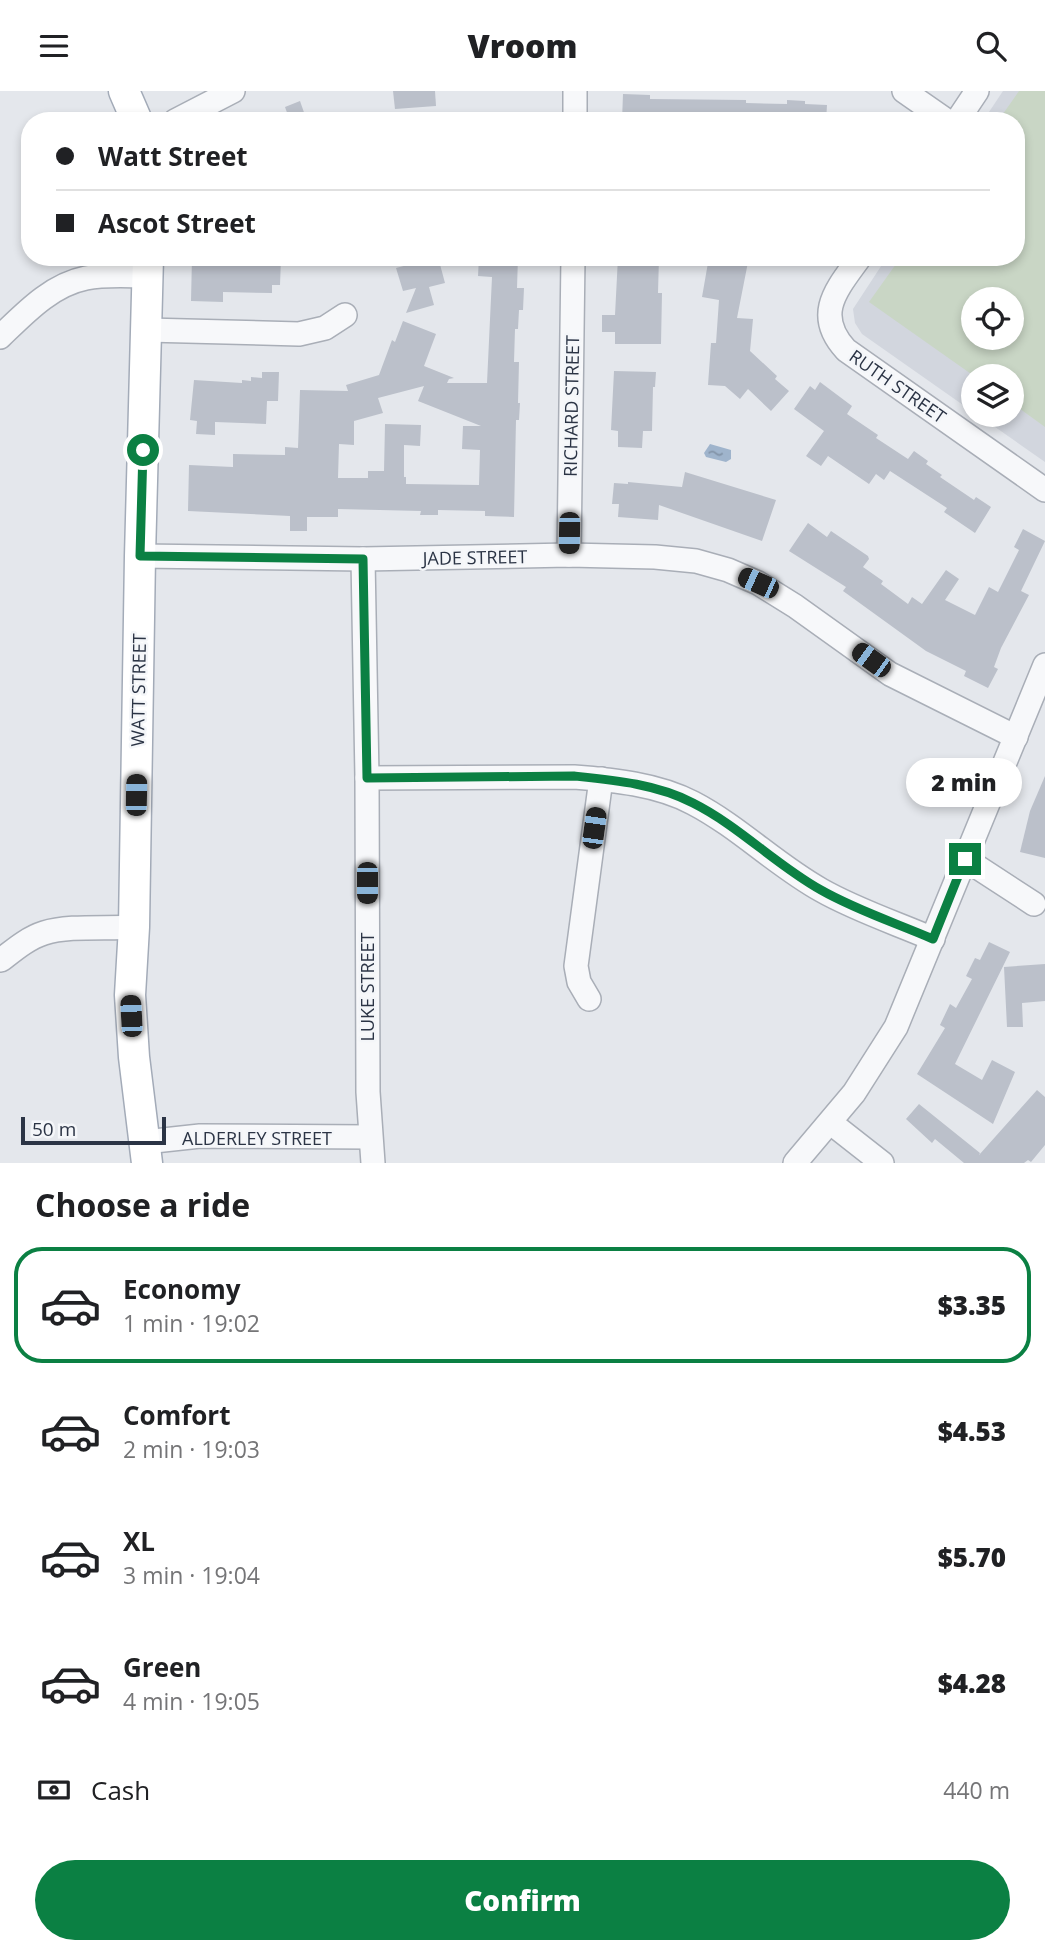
<!DOCTYPE html>
<html lang="en">
<head>
<meta charset="utf-8">
<style>
	body { margin:0; font-family:"Open Sans",sans-serif; background:#f6f6f6; color:#202124; height:100vh; display:flex; flex-direction:column; font-size:26px; white-space:nowrap }
	* { box-sizing:border-box; margin:0 }
	p { font-size:23px; color:#757577 }
	.icon { flex:none; width:38px; height:38px; fill:none; stroke:currentColor; stroke-width:2; stroke-linecap:round; stroke-linejoin:round }
	.map { position:relative; height:1072px; overflow:hidden }
	.details { display:flex; flex-direction:column; background:#fff; flex:1 }
	.details>* { flex:none }
	.guide { position:absolute; left:21px; top:21px; width:1004px; height:154px; border-radius:28px; box-shadow:0 4px 10px #0003; display:grid; align-content:center; height:154px; padding:0 35px; background:#fff }
	.tools { position:absolute; left:961px; top:196px; display:grid; gap:14px }
	.tools a { display:grid; place-items:center; width:63px; height:63px; border-radius:50%; background:#fff; box-shadow:0 4px 10px #0003; font-size:35px }
	.scale { position:absolute; left:21px; bottom:18px; width:145px; box-sizing:border-box; padding-left:7px; border:4px solid #2b3445; border-top:0; font-size:19px; line-height:24px; white-space:nowrap; color:#2b3445; -webkit-text-stroke:5px #f4f6f9; paint-order:stroke }
	.end { position:absolute; width:32px; height:32px; margin:-16px; border:9px solid #0b8043; background:#fff; box-shadow:0 0 0 4px #fff }
	.from { border-radius:50% }
	.bubble { position:absolute; height:49px; border-radius:24px; background:#fff; box-shadow:0 4px 10px #0003; font-size:23px; font-weight:800; line-height:49px; text-align:center }
	.car { position:absolute; width:21px; height:42px; margin:-21px -10px; border-radius:9px; box-shadow:0 0 5px 2px #0007; background:linear-gradient(#222 24%,#8ab4d8 0 40%,#222 0 76%,#8ab4d8 0 86%,#222 0) }
	.guide b { display:flex; align-items:center; gap:24px; height:66px; font-size:26px }
	.guide b+b { border-top:2px solid #e0e0e0 }
	.guide i { width:18px; height:18px; background:#202124 }
	ul { padding:0; list-style:none }
	li { display:flex; align-items:center; gap:21px; height:116px; margin:0 14px 10px; padding:0 21px; border:4px solid transparent; border-radius:28px }
	li div { flex:1 }
	li b { display:block; font-size:26px }
	li em { font-style:normal; font-weight:800 }
	li.current { border-color:#0b8043 }
	li>.icon { width:63px; height:63px; stroke-width:1.5 }
	h2 { padding:0 35px; font-size:32px; line-height:84px }
	.pay { display:flex; align-items:center; gap:18px; height:77px; padding:0 35px; font-size:26px }
	.pay p { margin-inline-start:auto }
	.button { display:flex; gap:14px; margin-top:auto; padding:14px 35px }
	.button a { flex:1; height:80px; border-radius:42px; background:#0b8043; color:#fff; font-size:28px; font-weight:800; line-height:80px; text-align:center }
	header { display:flex; justify-content:space-between; align-items:center; height:91px; padding:0 35px; background:#fff; font-size:32px; font-weight:800 }
	.map>svg:first-child { display:block }
	.built { fill:#d2d6de; fill-rule:evenodd }
	.pitch { fill:#c9d6c5; fill-rule:evenodd }
	.water { fill:url(#water-ripples) }
	.building { fill:#bbc0ca; fill-rule:evenodd }
	.lines { fill:none; stroke-linecap:round; stroke-linejoin:round }
	.minor-casing { stroke:#a9aeb7; stroke-width:26 }
	.major-casing { stroke:#a3abb8; stroke-width:33 }
	.minor { stroke:#f7f8fa; stroke-width:23 }
	.major { stroke:#fff; stroke-width:30 }
	.route { stroke:#0b8043; stroke-width:9 }
	.labels { text-anchor:middle; dominant-baseline:central; stroke-width:5; stroke-linejoin:round; paint-order:stroke }
	.street-label { font-size:18px; fill:#2b3445; stroke:#f4f6f9 }
</style>
</head>
<body>
<header><svg class="icon" aria-label="menu" viewBox="0 0 24 24"><path d="M4 6h16M4 12h16M4 18h16"/></svg>Vroom<svg class="icon" aria-label="search" viewBox="0 0 24 24"><circle cx="10" cy="10" r="6"/><path d="M15 15l6 6"/></svg></header>
<div class="map">
<svg width="1045" height="1072" viewBox="0 0 1045 1072">
	<defs>
		<pattern id="water-ripples" width="26" height="14" patternUnits="userSpaceOnUse" patternTransform="scale(1.75)"><rect width="26" height="14" fill="#9fb4cc"/><path d="M2 4q2-2 4 0t4 0M15 11q2-2 4 0t4 0" fill="none" stroke="#8293a7"/></pattern>
	</defs>
	<rect width="100%" height="100%" fill="#e4e7ec"/>
	<path class="built" d="M1003,0H1045V371L978,324H1012V285H973V321L862,243L855,232L853,218L887,166H1017V30H983ZM973,208H1012V247H973Z"/>
	<path class="pitch" d="M1019,0H1045V336L1012,312V285H974L869,211L901,166H1017V30H998ZM973,208H1012V247H973Z"/>
	<polygon class="water" points="710,353 731,359 731,368 726,371 706,366 704,362"/>
	<g class="building">
		<polygon points="393,0 435,0 436,15 395,18"/>
		<polygon points="623,3 650,4 650,8 746,9 746,12 787,13 787,9 805,10 805,13 827,14 826,30 622,30"/>
		<polygon points="300,10 307,30 290,30 285,16"/>
		<polygon points="192,166 281,167 280,194 272,194 272,202 223,201 223,211 191,210"/>
		<polygon points="438,166 445,192 429,196 434,214 406,222 416,197 403,200 396,177"/>
		<path d="M479,166H518L517,197H524L523,219H519L518,238H515L514,271H519L518,312H520L519,329H516L514,426L485,425V420L438,419V424H420L421,420L338,418V426H307V440H290V425L188,420L189,374L233,376V363L285,364V356L298,357L300,299L348,300L346,294L379,284L392,249L395,251L403,230L436,243L424,275L454,287L449,288L447,292H487L492,186L478,185ZM424,295L418,310L481,335H463L462,358L480,359L479,394L406,393V386H404V354L420,355L421,334L385,333L384,380H368V387H338L339,353L354,354V330L383,322L378,307Z"/>
		<polygon points="618,166 659,166 658,202 662,202 661,253 615,253 615,241 602,241 602,224 615,224"/>
		<polygon points="709,166 749,166 737,227 753,228 750,260 777,285 775,288 789,300 771,320 748,298 740,308 725,295 708,294 711,252 716,252 719,209 702,206"/>
		<polygon points="614,280 656,281 655,296 653,296 652,340 643,340 642,357 618,356 618,340 611,339"/>
		<polygon points="262,281 279,281 278,310 267,310 266,333 215,331 215,344 196,343 197,330 190,329 194,289 242,292 242,289 251,290 251,286 262,287"/>
		<polygon points="820,291 852,315 847,323 878,344 876,347 908,368 914,360 928,370 926,373 942,384 940,386 974,409 976,406 991,416 975,442 944,421 947,417 890,380 884,389 876,383 869,393 828,365 821,375 806,365 824,340 794,318 810,295 815,299"/>
		<polygon points="685,381 776,409 762,450 659,414 658,429 618,426 619,413 612,413 614,392 628,393 628,391 682,396"/>
		<polygon points="808,432 827,446 831,440 868,465 869,468 863,476 883,490 881,493 908,513 912,506 922,513 946,479 959,488 945,509 975,524 989,496 998,501 1019,459 1014,456 1023,438 1045,450 1021,500 1029,504 1001,557 994,576 998,578 988,597 964,585 966,580 926,560 843,500 846,496 789,460"/>
		<polygon points="1045,685 1045,767 1020,761 1030,720"/>
		<polygon points="989,851 1010,861 955,973 982,989 992,969 1015,981 993,1033 917,983 945,937 940,934 950,913 956,917 972,888 966,885 975,867 980,869"/>
		<polygon points="1045,873 1045,910 1022,912 1023,936 1007,936 1004,876"/>
		<polygon points="1037,999 1045,1006 1045,1054 1031,1071 1028,1069 1024,1072 964,1072 935,1048 932,1052 906,1028 919,1013 980,1062 979,1064"/>
	</g>
	<g class="lines">
		<defs>
			<g id="minor">
				<polyline points="904,0 947,30"/>
				<polyline points="175,30 233,0"/>
				<polyline points="575,30 575,0"/>
				<polyline points="957,30 977,0"/>
				<path d="M860,166C837,198 813,223 846,259L1045,399"/>
				<polyline points="147,239 299,243 325,237 345,224"/>
				<path d="M0,246C25,222 51,194 86,187C106,183 128,185 148,185"/>
				<polyline points="569,464 573,166"/>
				<polyline points="140,465 363,468 569,464 655,466 696,470 728,479 758,492 795,515 890,583 1016,646"/>
				<polyline points="363,468 367,687 368,1001 373,1072"/>
				<path d="M367,687L574,686C613,689 657,693 693,712C739,736 776,774 821,799C856,819 896,832 933,848"/>
				<polyline points="965,768 1034,813"/>
				<path d="M1,869C14,859 28,847 44,842C69,834 107,838 134,836"/>
				<polyline points="589,908 579,891 576,875 601,688"/>
				<polyline points="831,1032 882,1072"/>
				<polyline points="145,1051 200,1045 370,1046"/>
				<polyline points="795,1072 854,1002 896,936 1045,574"/>
			</g>
			<g id="major">
				<polyline points="124,0 137,30"/>
				<polyline points="147,1072 134,966 130,904 134,836 140,465 148,166"/>
			</g>
		</defs>
		<use href="#minor" class="minor-casing"/>
		<use href="#major" class="major-casing"/>
		<use href="#minor" class="minor"/>
		<use href="#major" class="major"/>
	</g>
	<g class="lines">
		<path class="route" d="M143,359L140,465L363,468L367,687L574,685C613,689 657,693 693,712C739,735 776,774 821,799C856,819 896,832 933,848L965,768"/>
	</g>
	<g class="labels">
		<g class="street-label">
			<text transform="translate(898 295) rotate(35)">RUTH STREET</text>
			<text transform="translate(571 315) rotate(-89)">RICHARD STREET</text>
			<text transform="translate(475 466) rotate(-1)">JADE STREET</text>
			<text transform="translate(138 599) rotate(-89)">WATT STREET</text>
			<text transform="translate(367 896) rotate(-90)">LUKE STREET</text>
			<text x="257" y="1047">ALDERLEY STREET</text>
		</g>
	</g>
</svg>
<div class="tools">
<a><svg class="icon" aria-label="locate" viewBox="0 0 24 24"><circle cx="12" cy="12" r="6"/><path d="M12 2v4M12 18v4M2 12h4M18 12h4"/></svg></a>
<a><svg class="icon" aria-label="layers" viewBox="0 0 24 24"><path d="M12 4l9 5-9 5-9-5zM3 14l9 5 9-5"/></svg></a>
</div>
<div class="scale">50 m</div>
<i class="end from" style="left:143px;top:359px"></i>
<i class="end" style="left:965px;top:768px"></i>
<div class="bubble" style="left:906px;top:667px;width:116px">2 min</div>
<i class="car" style="left:569px;top:442px;rotate:181deg"></i>
<i class="car" style="left:758px;top:492px;rotate:294deg"></i>
<i class="car" style="left:871px;top:569px;rotate:306deg"></i>
<i class="car" style="left:136px;top:704px;rotate:1deg"></i>
<i class="car" style="left:594px;top:737px;rotate:8deg"></i>
<i class="car" style="left:367px;top:792px;rotate:180deg"></i>
<i class="car" style="left:131px;top:925px;rotate:357deg"></i>
<div class="guide">
<b><i class="from"></i>Watt Street</b>
<b><i></i>Ascot Street</b>
</div>
</div>
<section class="details">
<h2>Choose a ride</h2>
<ul>
<li class="current"><svg class="icon" aria-label="car" viewBox="0 0 24 24"><path d="M5 17H2v-5l4-1 3-4h7l3 4 3 1v5h-3M9 17h6M6 11h13"/><circle cx="7" cy="17" r="2"/><circle cx="17" cy="17" r="2"/></svg><div><b>Economy</b><p>1 min · 19:02</p></div><em>$3.35</em></li>
<li><svg class="icon" aria-label="car" viewBox="0 0 24 24"><path d="M5 17H2v-5l4-1 3-4h7l3 4 3 1v5h-3M9 17h6M6 11h13"/><circle cx="7" cy="17" r="2"/><circle cx="17" cy="17" r="2"/></svg><div><b>Comfort</b><p>2 min · 19:03</p></div><em>$4.53</em></li>
<li><svg class="icon" aria-label="car" viewBox="0 0 24 24"><path d="M5 17H2v-5l4-1 3-4h7l3 4 3 1v5h-3M9 17h6M6 11h13"/><circle cx="7" cy="17" r="2"/><circle cx="17" cy="17" r="2"/></svg><div><b>XL</b><p>3 min · 19:04</p></div><em>$5.70</em></li>
<li><svg class="icon" aria-label="car" viewBox="0 0 24 24"><path d="M5 17H2v-5l4-1 3-4h7l3 4 3 1v5h-3M9 17h6M6 11h13"/><circle cx="7" cy="17" r="2"/><circle cx="17" cy="17" r="2"/></svg><div><b>Green</b><p>4 min · 19:05</p></div><em>$4.28</em></li>
</ul>
<div class="pay"><svg class="icon" aria-label="cash" viewBox="0 0 24 24"><path d="M3 7h18v10H3z"/><circle cx="12" cy="12" r="2"/></svg>Cash<p>440 m</p></div>
<div class="button"><a>Confirm</a></div>
</section>
</body>
</html>
